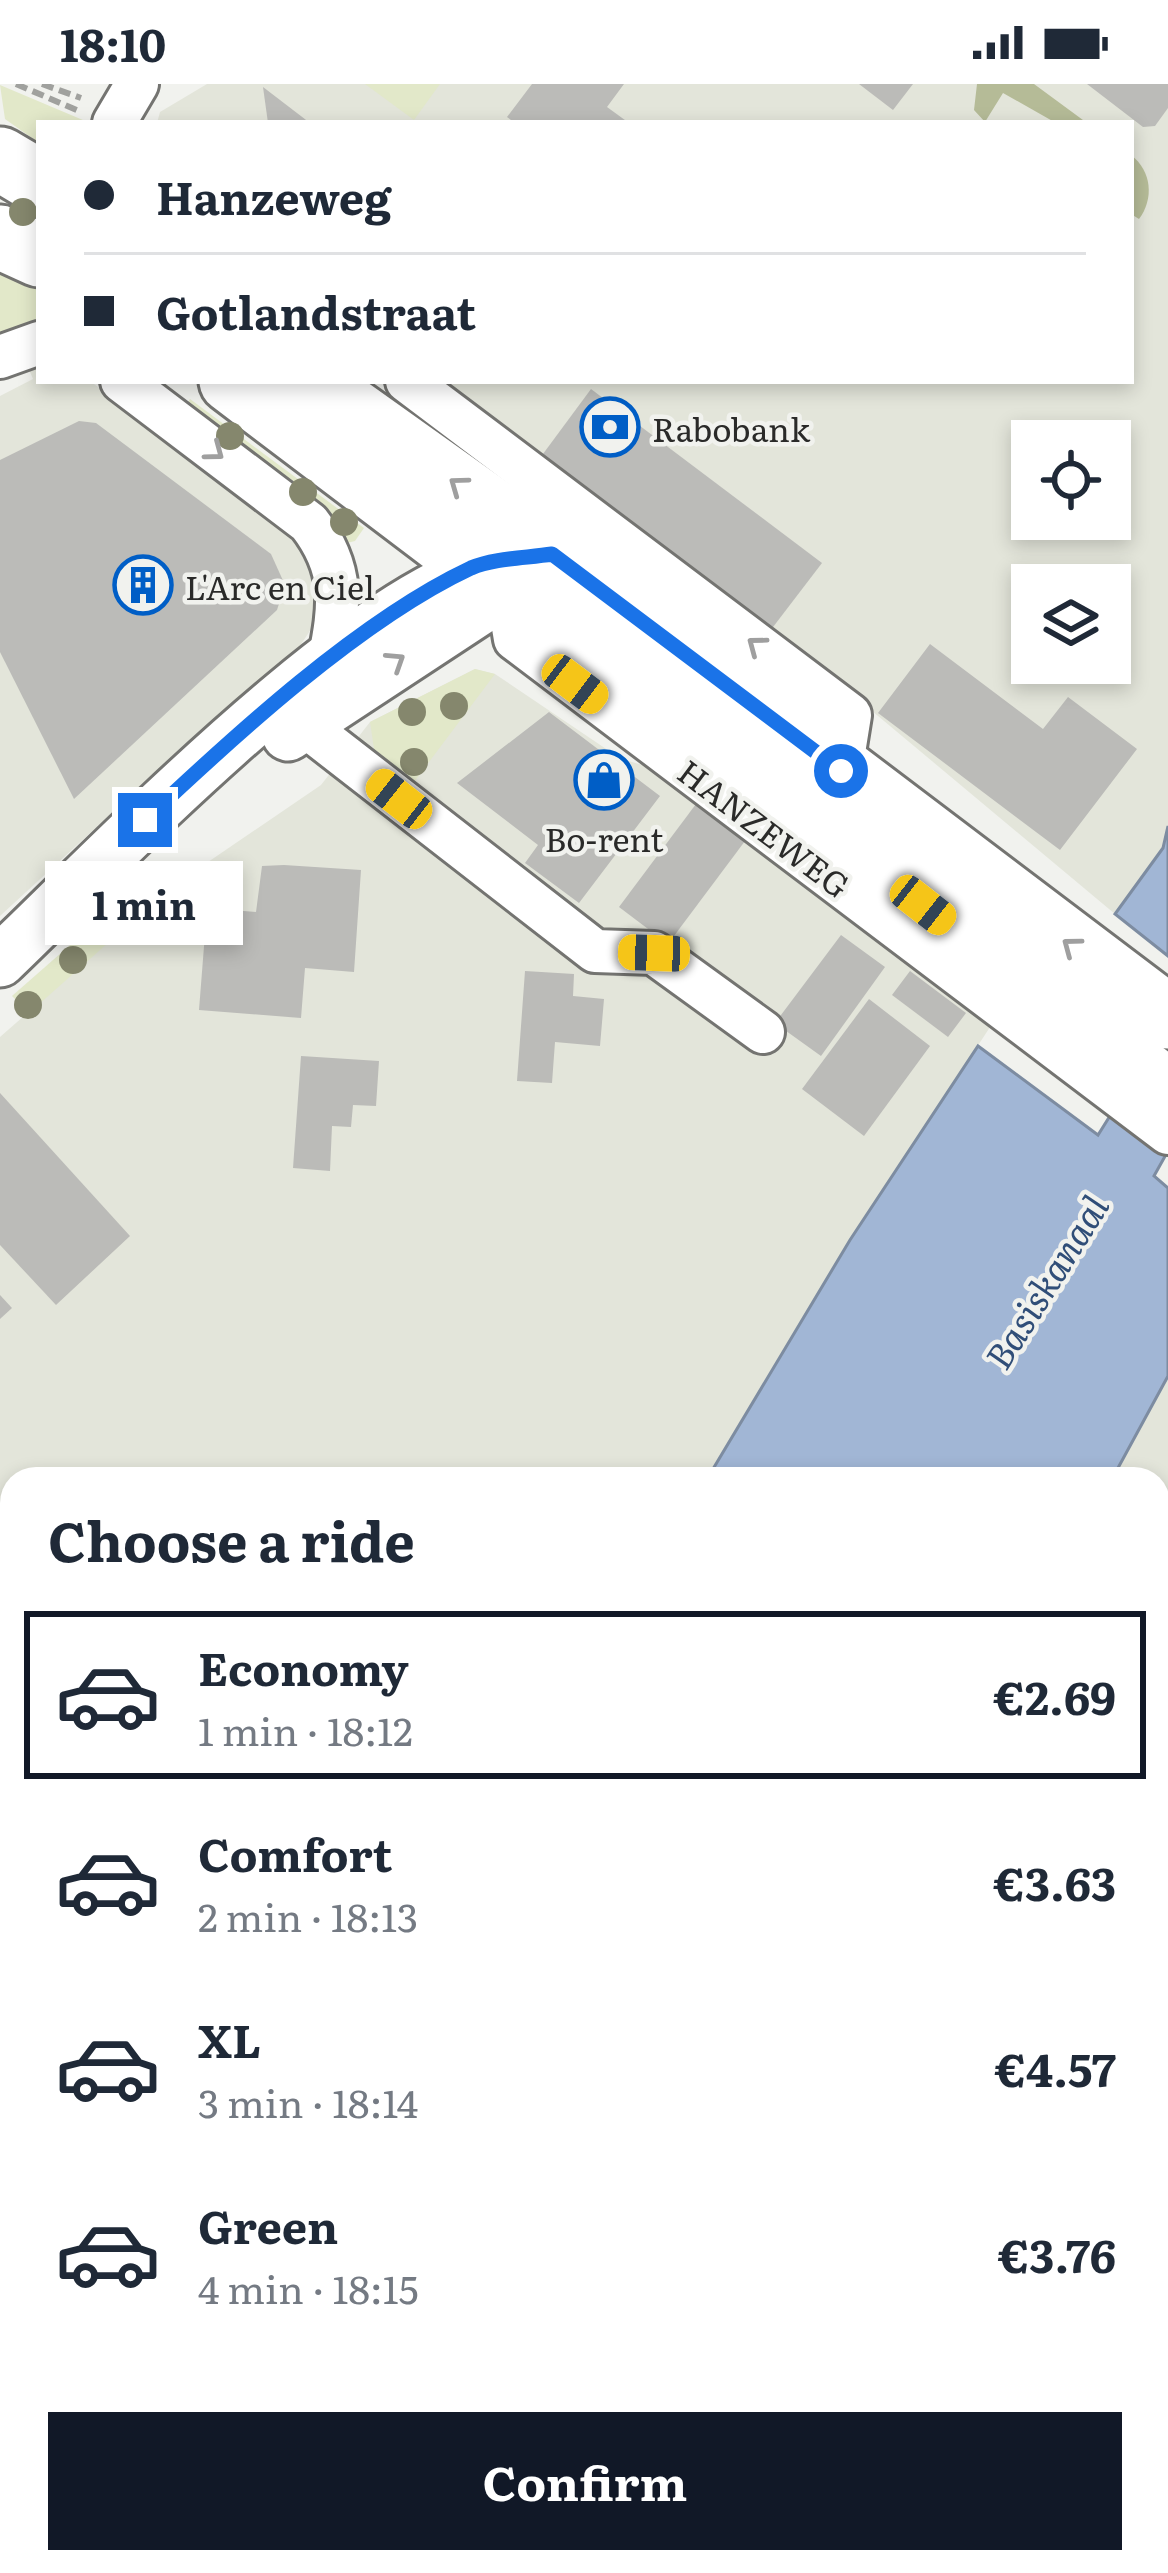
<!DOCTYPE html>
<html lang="en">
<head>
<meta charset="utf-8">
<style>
	body { margin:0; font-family:Literata,serif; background:#f6f6f7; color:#1f2937; height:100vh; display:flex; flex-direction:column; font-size:45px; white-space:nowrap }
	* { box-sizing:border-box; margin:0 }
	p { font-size:39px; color:#747a83 }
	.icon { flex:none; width:66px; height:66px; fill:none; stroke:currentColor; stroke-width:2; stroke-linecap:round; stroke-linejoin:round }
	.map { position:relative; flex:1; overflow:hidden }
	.drawer { position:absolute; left:0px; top:1383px; width:1170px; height:1107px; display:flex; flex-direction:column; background:#fff; border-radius:36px 36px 0 0; box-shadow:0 6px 18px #0003 }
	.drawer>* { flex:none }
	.hud { position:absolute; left:36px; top:36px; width:1098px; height:264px; border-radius:0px; box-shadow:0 6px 18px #0003; display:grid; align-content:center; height:264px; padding:0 48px; background:#fff }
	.fabs { position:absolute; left:1011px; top:336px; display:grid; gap:24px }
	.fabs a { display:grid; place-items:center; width:120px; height:120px; border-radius:0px; background:#fff; box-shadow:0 6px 18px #0003; font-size:60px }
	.end { position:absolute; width:54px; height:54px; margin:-27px; border:15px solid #1a73e8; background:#fff; box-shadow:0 0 0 6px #fff }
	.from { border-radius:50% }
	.bubble { position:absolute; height:84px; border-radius:0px; background:#fff; box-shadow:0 6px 18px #0003; font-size:39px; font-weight:700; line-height:84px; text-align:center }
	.car { position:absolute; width:36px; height:72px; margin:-36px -18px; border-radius:15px; box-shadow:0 0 9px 3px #0007; background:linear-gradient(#f5c518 24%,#345 0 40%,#f5c518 0 76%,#345 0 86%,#f5c518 0) }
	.hud b { display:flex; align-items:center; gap:42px; height:114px; font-size:45px }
	.hud b+b { border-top:3px solid #e0e1e3 }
	.hud i { width:30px; height:30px; background:#1f2937 }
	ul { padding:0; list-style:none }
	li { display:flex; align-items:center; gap:36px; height:168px; margin:0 24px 18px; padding:0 24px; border:6px solid transparent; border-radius:0px }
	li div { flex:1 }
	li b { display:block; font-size:45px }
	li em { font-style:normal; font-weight:700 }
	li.on { border-color:#111827 }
	li>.icon { width:108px; height:108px; stroke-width:1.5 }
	h2 { padding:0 48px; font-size:54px; line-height:144px }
	.cta { display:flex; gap:24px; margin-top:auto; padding:24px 48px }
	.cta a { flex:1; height:138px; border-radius:0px; background:#111827; color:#fff; font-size:48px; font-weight:700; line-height:138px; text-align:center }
	.status { display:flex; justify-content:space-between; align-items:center; height:84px; padding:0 60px; background:#fff; direction:ltr }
	.status svg { height:33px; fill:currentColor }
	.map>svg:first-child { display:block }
	.built { fill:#e3e5da; fill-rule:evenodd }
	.green { fill:#e2e8c9 }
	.forest { fill:#b5bb97 }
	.water { fill:#a1b6d5; stroke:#7d8ca1; stroke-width:3 }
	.building { fill:#bbbbb8 }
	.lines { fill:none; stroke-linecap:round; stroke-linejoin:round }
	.minor-casing { stroke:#747471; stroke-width:48 }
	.tertiary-casing { stroke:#747471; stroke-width:57 }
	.primary-casing { stroke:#747471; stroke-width:69 }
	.path { stroke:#a0a19e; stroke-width:6; stroke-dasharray:12 6; stroke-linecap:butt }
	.minor { stroke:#fff; stroke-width:42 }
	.tertiary { stroke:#fff; stroke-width:51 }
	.primary { stroke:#fff; stroke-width:63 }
	.tree { fill:#85876d }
	.oneway { stroke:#9f9f9f }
	.route { stroke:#1a73e8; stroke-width:15 }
	.labels { text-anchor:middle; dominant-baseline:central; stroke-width:9; stroke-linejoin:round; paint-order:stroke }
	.poi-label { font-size:33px; fill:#2a2a29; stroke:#f1f2ee; text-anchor:start }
	.street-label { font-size:33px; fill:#2a2a29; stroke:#f1f2ee }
	.water-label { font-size:36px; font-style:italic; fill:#304e78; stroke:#f1f2ee }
</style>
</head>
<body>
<div class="status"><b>18:10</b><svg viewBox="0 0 49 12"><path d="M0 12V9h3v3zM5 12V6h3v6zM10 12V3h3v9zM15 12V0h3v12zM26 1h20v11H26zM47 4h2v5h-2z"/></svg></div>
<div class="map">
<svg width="1168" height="2489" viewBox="0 0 1168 2489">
	<rect width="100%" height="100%" fill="#f1f2ee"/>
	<g class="built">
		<path d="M207,0H1168V742L1163,764L1115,830L823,586L427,297H1131V39H157L160,28ZM1032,357H1110V435H1032ZM1032,501H1110V579H1032Z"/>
		<polygon points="39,278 39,297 90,297 294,450 316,485 319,508 315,539 298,565 203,645 0,832 0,312 33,295 27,281"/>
		<polygon points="475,585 495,590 621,675 672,689 996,934 850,1156 706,1395 12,1395 12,2478 552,2478 551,2489 0,2489 0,953 170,804 321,701 370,638"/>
		<polygon points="1168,1292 1168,2489 868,2489 869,2478 1158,2478 1158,1395 1112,1395"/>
	</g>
	<g class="green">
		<polygon points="365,0 440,0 414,36"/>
		<polygon points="0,1 90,39 39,39 39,59 5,35"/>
		<polygon points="0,177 39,199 39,245 0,264"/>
		<polygon points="190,315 364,444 355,457 339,461 182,327"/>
		<polygon points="475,585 495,590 408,706 374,665 370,638"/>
		<polygon points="159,783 170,804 29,929 12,912"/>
	</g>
	<g class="forest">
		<polygon points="977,0 1034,0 1087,39 1056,39 1003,9 985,38 974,26"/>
		<path d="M1131,71C1152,87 1154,115 1139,135L1131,130Z"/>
	</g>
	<g class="water">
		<polygon points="1168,742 1168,872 1115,830 1163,764"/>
		<polygon points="1168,939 1168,1067 1154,1092 1168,1104 1168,1292 1112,1395 707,1395 850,1156 978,962 1098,1051"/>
		<polygon points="552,2478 869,2478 868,2489 551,2489"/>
	</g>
	<g class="building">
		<polygon points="532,0 624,0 607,23 629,39 515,39 507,33"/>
		<polygon points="859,0 913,0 893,26"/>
		<polygon points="1087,0 1168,0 1168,24 1155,42 1143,43"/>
		<polygon points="263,3 310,39 268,39"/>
		<polygon points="591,305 822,479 770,547 540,374"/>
		<polygon points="79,337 96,339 271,470 285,501 277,526 74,715 0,568 0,376"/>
		<polygon points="930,560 1043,645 1068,613 1137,665 1060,766 878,629"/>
		<polygon points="549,628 660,712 579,819 525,779 538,761 457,699"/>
		<polygon points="699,716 748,753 668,860 619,823"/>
		<polygon points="284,781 361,786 354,888 305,884 301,934 199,926 207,824 256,828 262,782"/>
		<polygon points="841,851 885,883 821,972 775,939"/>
		<polygon points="525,887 574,890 573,912 604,915 600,962 555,958 552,999 517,997"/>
		<polygon points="910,887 966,929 948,953 892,911"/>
		<polygon points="869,915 930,962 864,1052 802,1005"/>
		<polygon points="301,972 379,977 376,1022 353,1021 351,1043 332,1042 330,1087 293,1084"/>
		<polygon points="0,1009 130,1152 56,1221 0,1161"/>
		<polygon points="0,1211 12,1224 0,1235"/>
		<rect x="1158" y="1632" width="10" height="392"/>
		<polygon points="0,1726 12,1727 12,2478 459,2478 458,2489 0,2489"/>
	</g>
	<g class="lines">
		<defs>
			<g id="minor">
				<polyline points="114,39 137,0"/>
				<polyline points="0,273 39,259"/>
				<path d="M122,297L309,439C345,485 340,522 329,577"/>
				<polyline points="407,297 850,631 841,687"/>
				<polyline points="507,507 515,555 1168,1049"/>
				<polyline points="283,618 303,640 595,867 654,869 763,948"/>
			</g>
			<g id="tertiary">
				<polyline points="288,651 507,507"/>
				<path d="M0,877C108,774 369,499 508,477"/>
			</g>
			<g id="primary">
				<polyline points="0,75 39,98"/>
				<polyline points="0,153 39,171"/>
				<polyline points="231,297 1168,1007"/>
				<polyline points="311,297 592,497 1168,933"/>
			</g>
		</defs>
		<use href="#minor" class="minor-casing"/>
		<use href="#tertiary" class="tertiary-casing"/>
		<use href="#primary" class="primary-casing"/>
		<g class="path">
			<polyline points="16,0 81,28"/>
			<polyline points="42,0 81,14"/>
		</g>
		<use href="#minor" class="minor"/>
		<use href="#tertiary" class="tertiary"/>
		<use href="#primary" class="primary"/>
	</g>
	<g class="tree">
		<circle cx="23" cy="128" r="14"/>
		<circle cx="230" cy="352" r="14"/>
		<circle cx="303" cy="408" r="14"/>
		<circle cx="344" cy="438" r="14"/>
		<circle cx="454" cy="622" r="14"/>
		<circle cx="412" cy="628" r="14"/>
		<circle cx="414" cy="678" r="14"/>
		<circle cx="111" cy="841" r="14"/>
		<circle cx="73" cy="876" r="14"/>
		<circle cx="28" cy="921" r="14"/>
	</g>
	<defs><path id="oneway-chevron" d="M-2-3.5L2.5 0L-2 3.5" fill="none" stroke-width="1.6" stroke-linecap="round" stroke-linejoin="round" transform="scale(3)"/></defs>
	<g class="oneway">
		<use href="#oneway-chevron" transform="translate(215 368) rotate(37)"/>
		<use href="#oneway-chevron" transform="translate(458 401) rotate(-144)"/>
		<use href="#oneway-chevron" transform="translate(756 561) rotate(-143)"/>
		<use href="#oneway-chevron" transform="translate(396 577) rotate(-33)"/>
		<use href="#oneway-chevron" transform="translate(1071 862) rotate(-143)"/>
	</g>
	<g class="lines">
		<path class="route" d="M145,736C234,652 360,536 471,484C494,474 527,474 552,470L841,687"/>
	</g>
	<defs>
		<symbol id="bank-ring" viewBox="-11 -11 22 22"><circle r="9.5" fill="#f1f2ee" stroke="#005ec6" stroke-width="1.5"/><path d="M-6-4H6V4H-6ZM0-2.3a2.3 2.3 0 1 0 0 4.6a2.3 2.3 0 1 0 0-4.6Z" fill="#005ec6"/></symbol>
		<symbol id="building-ring" viewBox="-11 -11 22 22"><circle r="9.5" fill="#f1f2ee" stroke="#005ec6" stroke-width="1.5"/><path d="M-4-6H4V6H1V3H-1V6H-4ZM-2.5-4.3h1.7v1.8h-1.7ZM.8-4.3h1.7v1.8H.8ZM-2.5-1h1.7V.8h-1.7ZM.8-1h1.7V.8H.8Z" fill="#005ec6"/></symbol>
		<symbol id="shop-ring" viewBox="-11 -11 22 22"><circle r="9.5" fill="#f1f2ee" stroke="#005ec6" stroke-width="1.5"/><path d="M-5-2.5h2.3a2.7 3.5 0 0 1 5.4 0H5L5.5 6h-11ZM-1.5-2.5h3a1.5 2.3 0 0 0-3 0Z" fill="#005ec6"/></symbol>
	</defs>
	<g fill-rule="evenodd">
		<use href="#bank-ring" x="577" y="310" width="66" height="66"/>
		<use href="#building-ring" x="110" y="468" width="66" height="66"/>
		<use href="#shop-ring" x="571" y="663" width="66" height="66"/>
	</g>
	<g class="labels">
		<g class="poi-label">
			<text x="652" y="343">Rabobank</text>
			<text x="185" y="501">L'Arc en Ciel</text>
			<text x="604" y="753" text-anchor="middle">Bo-rent</text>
		</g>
		<g class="street-label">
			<text transform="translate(765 743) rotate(37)">HANZEWEG</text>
		</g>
		<g class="water-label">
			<text transform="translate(1045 1197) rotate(-58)">Basiskanaal</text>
		</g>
	</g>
</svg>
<div class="fabs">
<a><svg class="icon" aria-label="locate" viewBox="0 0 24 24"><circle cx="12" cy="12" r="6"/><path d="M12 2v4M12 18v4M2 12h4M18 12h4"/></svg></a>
<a><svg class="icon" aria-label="layers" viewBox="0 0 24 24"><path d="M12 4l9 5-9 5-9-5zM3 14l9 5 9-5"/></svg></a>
</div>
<i class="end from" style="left:841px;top:687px"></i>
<i class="end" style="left:145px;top:736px"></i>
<div class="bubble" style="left:45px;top:777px;width:198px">1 min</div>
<i class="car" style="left:575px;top:600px;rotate:127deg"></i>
<i class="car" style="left:399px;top:715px;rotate:308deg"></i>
<i class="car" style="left:923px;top:821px;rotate:128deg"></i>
<i class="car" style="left:654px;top:869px;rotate:272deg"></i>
<div class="hud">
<b><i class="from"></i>Hanzeweg</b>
<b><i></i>Gotlandstraat</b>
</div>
<section class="drawer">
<h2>Choose a ride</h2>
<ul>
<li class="on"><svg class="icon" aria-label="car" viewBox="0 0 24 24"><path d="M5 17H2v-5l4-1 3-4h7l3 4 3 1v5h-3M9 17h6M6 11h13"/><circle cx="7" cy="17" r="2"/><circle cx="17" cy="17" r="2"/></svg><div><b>Economy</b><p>1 min · 18:12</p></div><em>€2.69</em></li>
<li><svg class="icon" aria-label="car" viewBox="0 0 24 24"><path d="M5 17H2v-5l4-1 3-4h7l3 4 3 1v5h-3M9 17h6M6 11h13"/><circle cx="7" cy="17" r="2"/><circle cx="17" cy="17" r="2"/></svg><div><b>Comfort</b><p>2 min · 18:13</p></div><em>€3.63</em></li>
<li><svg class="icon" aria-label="car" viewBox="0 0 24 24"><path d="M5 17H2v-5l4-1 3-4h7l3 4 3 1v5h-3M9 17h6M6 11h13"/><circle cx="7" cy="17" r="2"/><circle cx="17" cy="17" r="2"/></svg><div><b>XL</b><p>3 min · 18:14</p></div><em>€4.57</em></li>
<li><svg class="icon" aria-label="car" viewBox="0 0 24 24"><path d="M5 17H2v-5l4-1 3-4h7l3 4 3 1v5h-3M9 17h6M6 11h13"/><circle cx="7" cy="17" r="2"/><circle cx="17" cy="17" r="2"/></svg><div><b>Green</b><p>4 min · 18:15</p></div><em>€3.76</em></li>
</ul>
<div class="cta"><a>Confirm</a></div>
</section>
</div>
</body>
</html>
